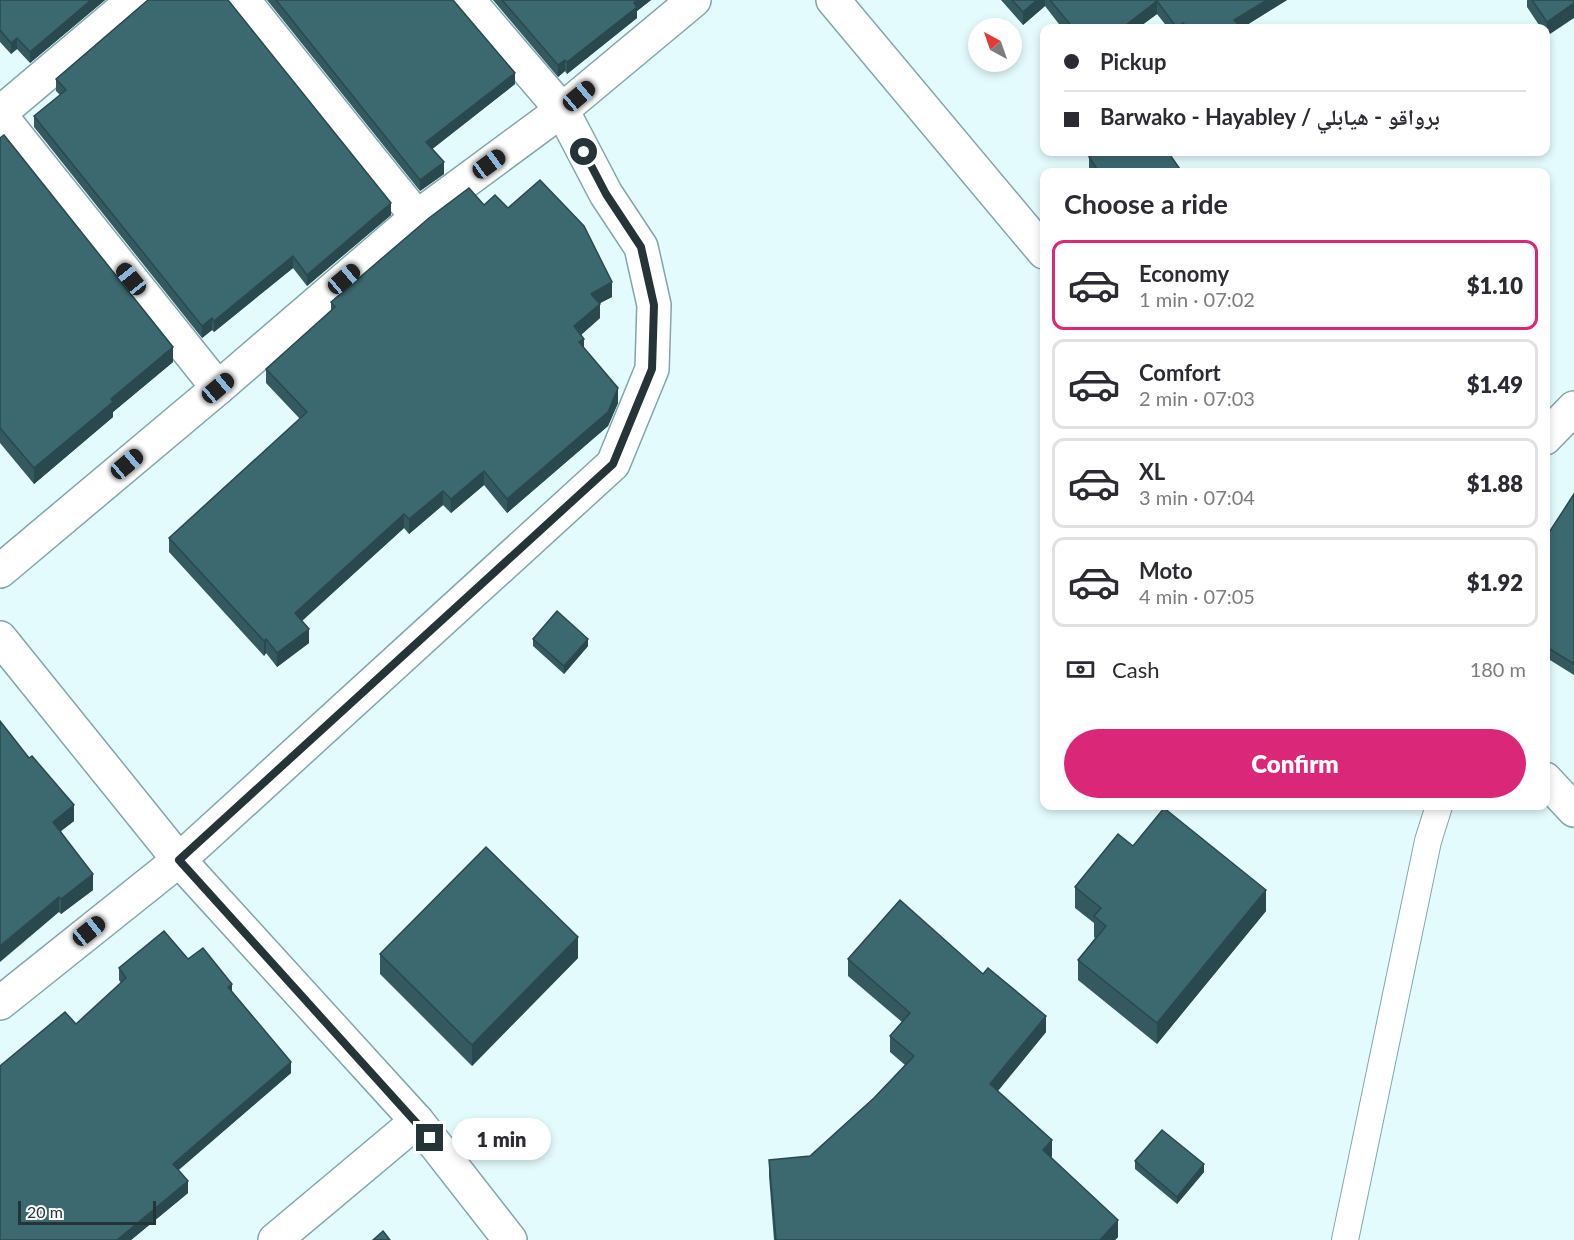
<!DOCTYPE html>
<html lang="en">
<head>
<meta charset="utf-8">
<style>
	body { margin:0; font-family:Lato,"Noto Naskh Arabic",sans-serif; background:#f2f2f3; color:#2b2b33; height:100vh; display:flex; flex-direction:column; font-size:22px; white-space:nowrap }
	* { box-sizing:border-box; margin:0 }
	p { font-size:20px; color:#7c7c81 }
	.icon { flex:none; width:33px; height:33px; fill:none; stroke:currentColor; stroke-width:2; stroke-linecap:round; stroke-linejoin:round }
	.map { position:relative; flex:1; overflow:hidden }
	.side { position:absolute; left:1040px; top:168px; width:510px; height:642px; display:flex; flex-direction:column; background:#fff; border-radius:12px; box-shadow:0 3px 9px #0003 }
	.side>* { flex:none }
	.hud { position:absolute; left:1040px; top:24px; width:510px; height:132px; border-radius:12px; box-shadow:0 3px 9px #0003; display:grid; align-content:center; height:132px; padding:0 24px; background:#fff }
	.needle { width:39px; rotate:320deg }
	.tools { position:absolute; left:968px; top:18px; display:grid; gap:12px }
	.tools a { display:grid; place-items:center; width:54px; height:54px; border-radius:50%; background:#fff; box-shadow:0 3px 9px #0003; font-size:30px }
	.scale { position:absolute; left:18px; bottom:15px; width:138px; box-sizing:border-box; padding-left:6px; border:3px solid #253436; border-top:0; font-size:16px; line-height:21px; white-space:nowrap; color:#253436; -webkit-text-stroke:4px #fff; paint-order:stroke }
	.end { position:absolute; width:27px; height:27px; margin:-14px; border:8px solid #253436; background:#fff; box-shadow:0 0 0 3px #fff }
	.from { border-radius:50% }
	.bubble { position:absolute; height:42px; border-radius:21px; background:#fff; box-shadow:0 3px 9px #0003; font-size:20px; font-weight:800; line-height:42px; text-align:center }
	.car { position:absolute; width:18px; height:36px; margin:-18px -9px; border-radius:8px; box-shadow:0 0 4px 2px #0007; background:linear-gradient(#222 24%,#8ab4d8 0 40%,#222 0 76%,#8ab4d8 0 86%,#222 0) }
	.hud b { display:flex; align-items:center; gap:21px; height:57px; font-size:22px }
	.hud b+b { border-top:2px solid #e1e1e2 }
	.hud i { width:15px; height:15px; background:#2b2b33 }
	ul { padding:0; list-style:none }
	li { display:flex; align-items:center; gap:18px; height:90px; margin:0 12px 9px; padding:0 12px; border:3px solid #e1e1e2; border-radius:12px }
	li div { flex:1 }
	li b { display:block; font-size:22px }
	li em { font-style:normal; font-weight:800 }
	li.current { border-color:#db2777 }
	li>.icon { width:54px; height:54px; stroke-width:1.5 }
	h2 { padding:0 24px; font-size:27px; line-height:72px }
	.pay { display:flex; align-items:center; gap:15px; height:66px; padding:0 24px; font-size:22px }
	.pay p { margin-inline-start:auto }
	.action { display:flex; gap:12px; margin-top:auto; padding:12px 24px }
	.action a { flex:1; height:69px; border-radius:36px; background:#db2777; color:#fff; font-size:24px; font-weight:800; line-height:69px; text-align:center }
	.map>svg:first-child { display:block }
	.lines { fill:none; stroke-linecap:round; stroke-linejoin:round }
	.lane-casing { stroke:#81a5ab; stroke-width:28 }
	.street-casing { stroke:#81a5ab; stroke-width:36 }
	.secondary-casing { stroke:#81a5ab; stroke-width:36 }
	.lane { stroke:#fff; stroke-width:26 }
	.street { stroke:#fff; stroke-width:33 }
	.secondary { stroke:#fff; stroke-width:33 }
	.wall { fill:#34595f }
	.shaded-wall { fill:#2a494e }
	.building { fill:#3c686f; stroke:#2a494e; stroke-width:1.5 }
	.route { stroke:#253436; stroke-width:8 }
</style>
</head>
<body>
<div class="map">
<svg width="1574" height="1240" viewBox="0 0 1574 1240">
	<rect width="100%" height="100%" fill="#e4fbfe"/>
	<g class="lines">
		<defs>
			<polyline id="lane" points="1345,1240 1428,841 1439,806"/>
			<g id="street">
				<polyline points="243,0 417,217"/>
				<polyline points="833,0 1044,252"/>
				<polyline points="0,113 134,0"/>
				<polyline points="0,115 218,388"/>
				<polyline points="1545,438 1574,408"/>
				<polyline points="0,571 218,388 417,217 562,110 694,0"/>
				<polyline points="1545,779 1574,810"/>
				<polyline points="0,1003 179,860 613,464 652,369 654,305 641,247 606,194 562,110 468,0"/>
				<polyline points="275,1240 417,1121"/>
			</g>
			<polyline id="secondary" points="0,638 179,860 417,1121 510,1240"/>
		</defs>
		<use href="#lane" class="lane-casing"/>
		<use href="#street" class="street-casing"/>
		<use href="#secondary" class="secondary-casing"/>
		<use href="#lane" class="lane"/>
		<use href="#street" class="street"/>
		<use href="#secondary" class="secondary"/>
	</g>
	<g class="wall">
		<polygon points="0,0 105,0 30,63 17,49 11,54 0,42"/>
		<polygon points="267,0 453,0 515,84 432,149 444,174 420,191"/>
		<polygon points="493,0 651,0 637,11 637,18 567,74 565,71 558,77"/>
		<polygon points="1001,0 1287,0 1242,28 1168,28 1157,14 1138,28 1062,28 1045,6 1023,25"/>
		<polygon points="1527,0 1574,0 1547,36 1545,34 1545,28 1541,28 1527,7"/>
		<polygon points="146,2 391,215 307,286 293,268 214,332 212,330 202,338 34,127 34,116 60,95 56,91 56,79"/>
		<polygon points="0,138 173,362 113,412 113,417 34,484 0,443"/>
		<polygon points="1089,157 1182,172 1089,172"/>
		<polygon points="484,205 508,208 612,297 599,303 600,318 581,335 584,348 618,403 608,426 507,513 484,485 451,513 443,505 409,534 404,528 302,621 309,643 277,667 266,653 264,656 169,552 169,538 300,419 266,383 266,369 331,311 331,302"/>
		<polygon points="1574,494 1574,675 1545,657 1545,527 1550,531"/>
		<polygon points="533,639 588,646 564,674 533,646"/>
		<polygon points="0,721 74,821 61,831 93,890 61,914 59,912"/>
		<polygon points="1075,887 1266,911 1157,1044 1078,980 1078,960 1095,938 1094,937 1094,923 1075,908"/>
		<polygon points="380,954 578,958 472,1066 380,974"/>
		<polygon points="188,959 232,992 291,1073 178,1170 188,1193 131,1240 0,1240 76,1024 121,983 119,980 119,968"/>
		<polygon points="848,959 1046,1032 998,1091 1052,1156 1051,1158 1118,1237 1115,1240 774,1240 769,1176 769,1160 810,1156 874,1098 905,1065 890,1052 890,1036 902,1022 848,976"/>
		<polygon points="1135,1161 1204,1172 1177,1204 1135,1169"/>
	</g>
	<g class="shaded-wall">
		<polygon points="91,0 105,0 30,63 30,52"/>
		<polygon points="637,0 651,0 637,11 637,18 567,74 567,62"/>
		<polygon points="1037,0 1045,0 1045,6 1023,25 1023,12"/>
		<polygon points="1267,0 1287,0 1242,28 1234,28 1234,20"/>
		<polygon points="1157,1 1157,14 1138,28 1122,28"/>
		<polygon points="1574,3 1574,18 1547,36 1547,22"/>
		<polygon points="1183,23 1183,28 1177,28"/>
		<polygon points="17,38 17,49 11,54 11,43"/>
		<polygon points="565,60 565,71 558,77 558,65"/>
		<polygon points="515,73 515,84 426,154 426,142"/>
		<polygon points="444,162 444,174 420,191 420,180"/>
		<polygon points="391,203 391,215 307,286 307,275"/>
		<polygon points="293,256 293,268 214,332 214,321"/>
		<polygon points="612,282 612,297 591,308 591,294"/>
		<polygon points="600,304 600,318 574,341 574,326"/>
		<polygon points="212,318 212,330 202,338 202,326"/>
		<polygon points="584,339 584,353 579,342"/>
		<polygon points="173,347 173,362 113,412 113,417 34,484 34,468 111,399"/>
		<polygon points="618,388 618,403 608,426 507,513 507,499"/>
		<polygon points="484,471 484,485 451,513 451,499"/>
		<polygon points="443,491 443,505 409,534 409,519"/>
		<polygon points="404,514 404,528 295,627 295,613"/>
		<polygon points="309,629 309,643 277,667 277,653"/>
		<polygon points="266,639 266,653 264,656 264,641"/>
		<polygon points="588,639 588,646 564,674 564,666"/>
		<polygon points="74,805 74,821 53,837 53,822"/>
		<polygon points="93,874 93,890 61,914 61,899"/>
		<polygon points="1266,890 1266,911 1157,1044 1157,1023"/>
		<polygon points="59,897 59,912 0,962 0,946"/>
		<polygon points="578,937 578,958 472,1066 472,1045"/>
		<polygon points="232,984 232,995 228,987"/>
		<polygon points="1046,1016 1046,1032 990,1100 990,1084"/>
		<polygon points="291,1062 291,1073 173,1175 173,1164"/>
		<polygon points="1052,1140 1052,1156 1043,1167 1043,1150"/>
		<polygon points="1204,1164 1204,1172 1177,1204 1177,1197"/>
		<polygon points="188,1181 188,1193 131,1240 117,1240"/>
		<polygon points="1118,1220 1118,1237 1115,1240 1100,1240"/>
	</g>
	<g class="building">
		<polygon points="0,0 91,0 30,52 17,38 11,43 0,30"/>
		<polygon points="148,0 228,0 391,203 307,275 293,256 214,321 212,318 202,326 34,116 66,90 56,79"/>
		<polygon points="276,0 453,0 515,73 426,142 444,162 420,180"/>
		<polygon points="502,0 637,0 634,3 637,7 567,62 565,60 558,65"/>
		<polygon points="1012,0 1037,0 1023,12"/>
		<polygon points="1050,0 1267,0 1234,20 1241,28 1188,28 1183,23 1177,28 1157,1 1122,28 1073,28"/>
		<polygon points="1532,0 1574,0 1574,3 1547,22"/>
		<polygon points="4,135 173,347 111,399 113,402 34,468 0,428 0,138"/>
		<polygon points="1097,152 1168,152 1182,172 1099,172 1089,157"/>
		<polygon points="540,180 584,226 612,282 591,294 600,304 574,326 584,339 579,342 618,388 608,412 507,499 484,471 451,499 443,491 409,519 404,514 295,613 309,629 277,653 266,639 264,641 169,538 307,412 266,369 335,307 331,302 429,218 469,188 484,205 495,195 508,208"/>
		<polygon points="1574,494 1574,664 1545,646 1545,527 1550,531"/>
		<polygon points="557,611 588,639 564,666 533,639"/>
		<polygon points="0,721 29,758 32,756 74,805 53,822 93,874 61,899 59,897 0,946"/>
		<polygon points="1164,808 1266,890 1157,1023 1078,960 1106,926 1094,916 1101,908 1075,887 1118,834 1133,846"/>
		<polygon points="486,847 578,937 472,1045 380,954"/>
		<polygon points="900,900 983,974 988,968 1046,1016 990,1084 1052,1140 1043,1150 1118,1220 1100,1240 776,1240 769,1160 810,1156 874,1098 914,1056 890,1036 910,1013 848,959"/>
		<polygon points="164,931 188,959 203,948 232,984 228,987 291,1062 173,1164 188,1181 117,1240 0,1240 0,1066 65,1012 76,1024 126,978 119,968"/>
		<polygon points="1162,1130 1204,1164 1177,1197 1135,1161"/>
		<polygon points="383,1231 390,1240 373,1240"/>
	</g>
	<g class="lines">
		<polyline class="route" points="430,1138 179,860 613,464 652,369 654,305 641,247 606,194 584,152"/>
	</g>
</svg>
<div class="tools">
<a><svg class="needle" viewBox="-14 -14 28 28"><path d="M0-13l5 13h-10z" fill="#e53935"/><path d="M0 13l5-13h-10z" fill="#7c7c81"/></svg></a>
</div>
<div class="scale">20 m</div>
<i class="end from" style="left:584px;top:152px"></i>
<i class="end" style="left:430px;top:1138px"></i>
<div class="bubble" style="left:452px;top:1118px;width:99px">1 min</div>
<i class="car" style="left:579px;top:96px;rotate:50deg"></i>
<i class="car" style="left:489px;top:164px;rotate:54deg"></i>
<i class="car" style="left:131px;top:279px;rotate:321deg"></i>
<i class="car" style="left:344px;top:279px;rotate:50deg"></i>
<i class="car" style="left:218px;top:388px;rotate:50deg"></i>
<i class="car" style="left:127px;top:464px;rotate:50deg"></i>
<i class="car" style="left:89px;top:931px;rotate:51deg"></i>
<div class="hud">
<b><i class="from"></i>Pickup</b>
<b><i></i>Barwako - Hayabley / برواقو - هيابلي</b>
</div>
<section class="side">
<h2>Choose a ride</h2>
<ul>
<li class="current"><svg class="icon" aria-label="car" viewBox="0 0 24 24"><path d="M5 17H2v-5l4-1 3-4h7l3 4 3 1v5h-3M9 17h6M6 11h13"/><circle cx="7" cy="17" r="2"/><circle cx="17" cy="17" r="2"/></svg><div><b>Economy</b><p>1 min · 07:02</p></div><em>$1.10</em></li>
<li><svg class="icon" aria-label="car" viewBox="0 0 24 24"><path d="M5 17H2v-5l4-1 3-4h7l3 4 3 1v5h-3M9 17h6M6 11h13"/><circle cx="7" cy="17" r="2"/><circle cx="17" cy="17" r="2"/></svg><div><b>Comfort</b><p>2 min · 07:03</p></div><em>$1.49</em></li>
<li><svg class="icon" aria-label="car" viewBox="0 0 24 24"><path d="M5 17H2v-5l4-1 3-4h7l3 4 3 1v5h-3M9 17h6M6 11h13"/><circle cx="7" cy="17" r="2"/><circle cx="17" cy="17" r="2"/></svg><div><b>XL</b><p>3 min · 07:04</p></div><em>$1.88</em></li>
<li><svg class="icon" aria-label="car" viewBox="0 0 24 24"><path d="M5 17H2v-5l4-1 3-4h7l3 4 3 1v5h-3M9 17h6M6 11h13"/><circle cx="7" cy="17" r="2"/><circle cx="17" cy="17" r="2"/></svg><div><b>Moto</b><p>4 min · 07:05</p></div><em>$1.92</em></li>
</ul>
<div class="pay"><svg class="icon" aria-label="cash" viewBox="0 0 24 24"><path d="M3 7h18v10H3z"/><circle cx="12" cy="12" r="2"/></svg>Cash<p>180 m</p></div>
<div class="action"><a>Confirm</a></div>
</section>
</div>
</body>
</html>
